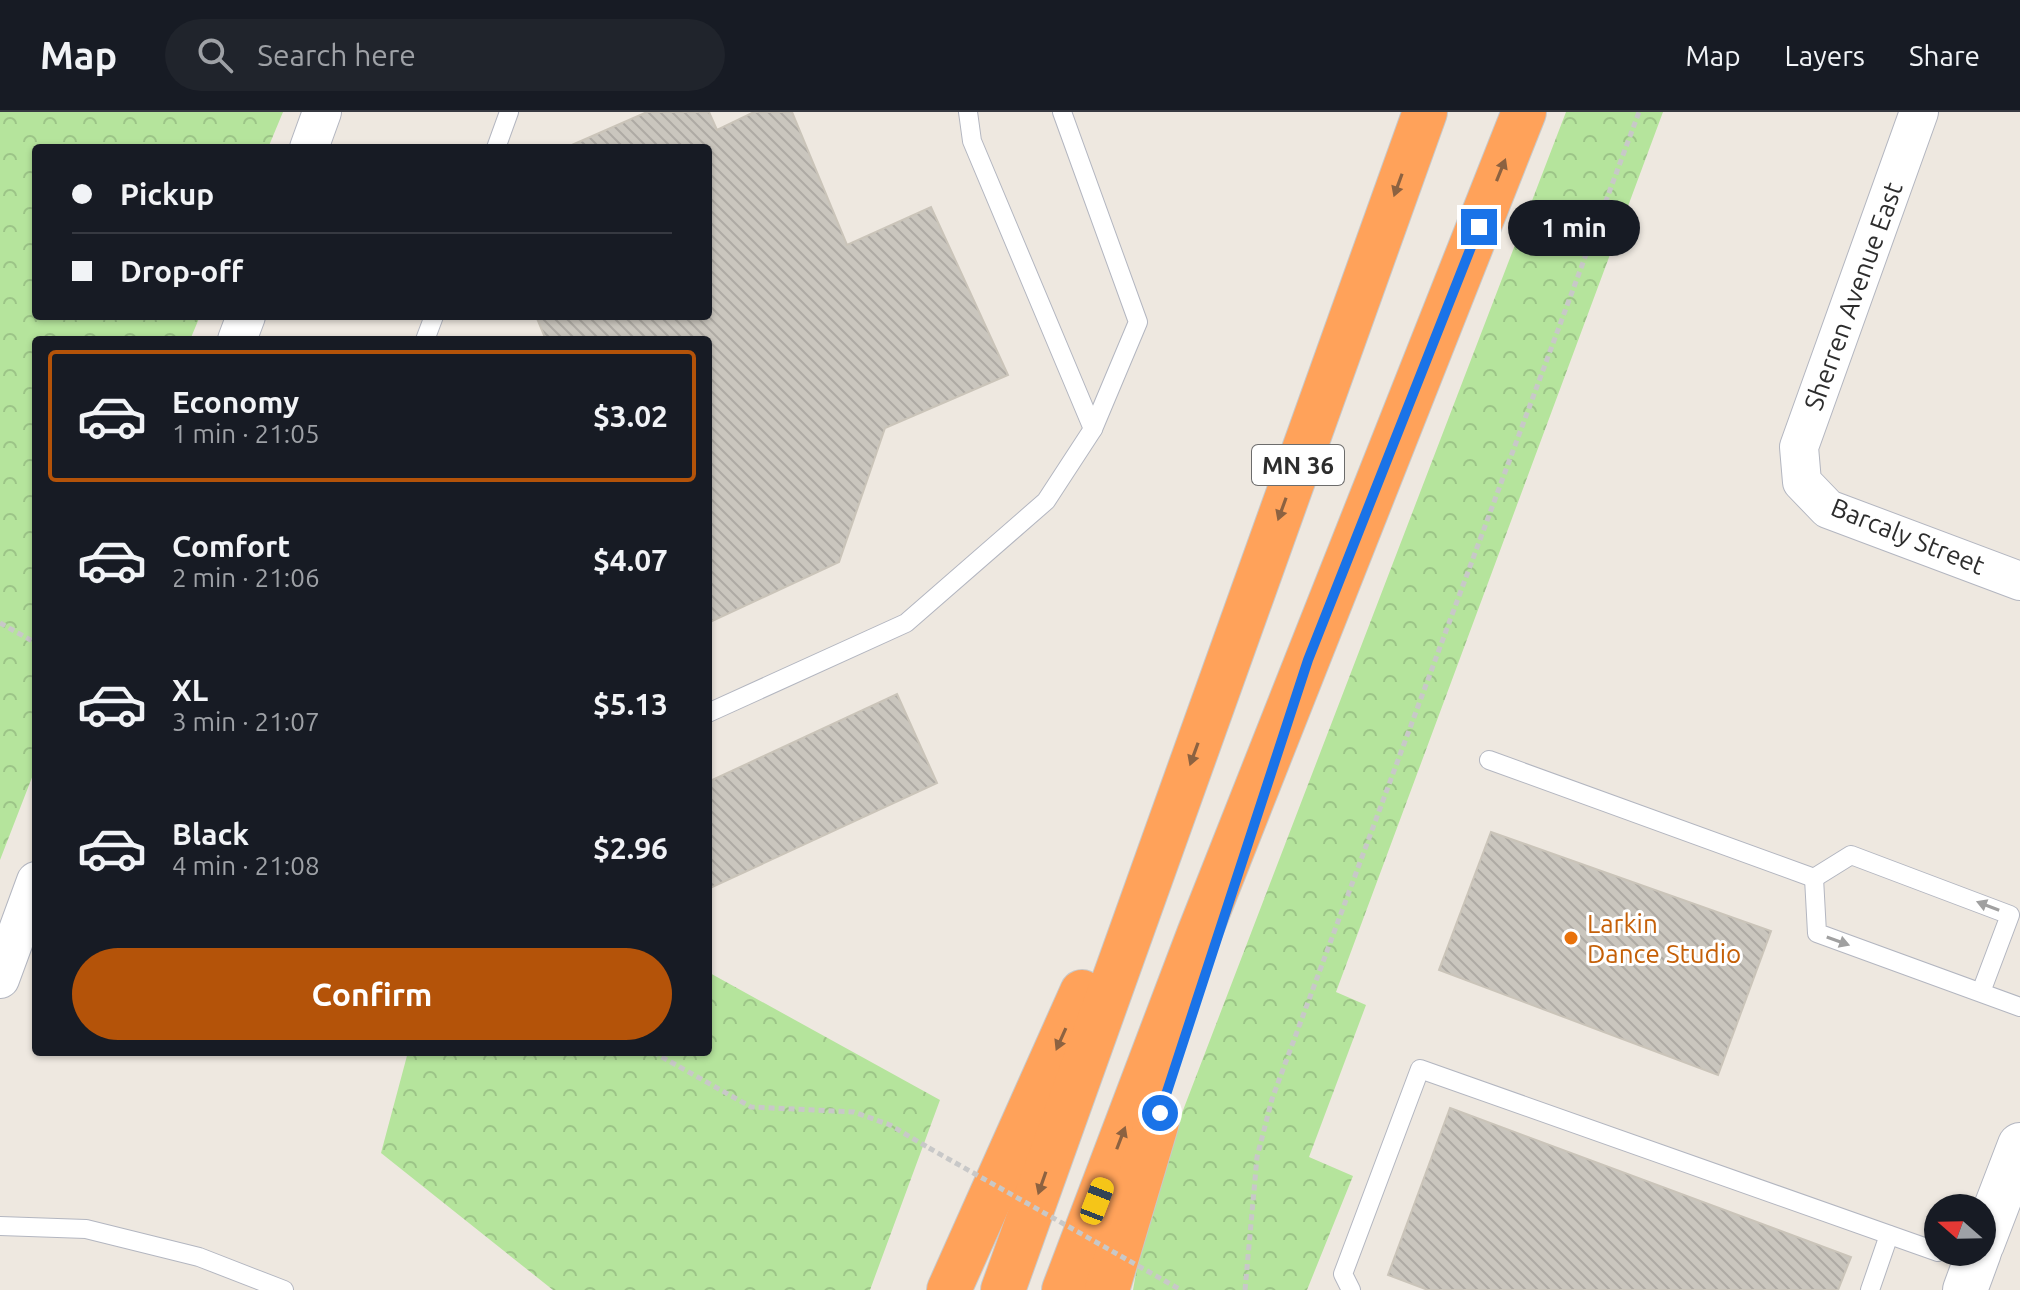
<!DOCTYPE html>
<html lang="en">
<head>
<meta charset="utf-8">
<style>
	body { margin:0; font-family:Ubuntu,sans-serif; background:#20242c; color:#f1f3f6; height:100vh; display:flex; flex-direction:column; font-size:30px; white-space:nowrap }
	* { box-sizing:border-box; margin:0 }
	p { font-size:26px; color:#9ea1a6 }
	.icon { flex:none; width:44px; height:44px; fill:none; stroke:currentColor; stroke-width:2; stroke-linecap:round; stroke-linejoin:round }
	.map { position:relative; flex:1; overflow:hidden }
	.side { position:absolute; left:32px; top:224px; width:680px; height:720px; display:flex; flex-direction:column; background:#171b24; border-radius:8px; box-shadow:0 2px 6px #0004 }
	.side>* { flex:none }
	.banner { position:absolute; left:32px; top:32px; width:680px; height:176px; border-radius:8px; box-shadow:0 2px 6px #0004; display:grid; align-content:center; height:176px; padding:0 40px; background:#171b24 }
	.needle { width:52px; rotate:290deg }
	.buttons { position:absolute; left:1924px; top:1082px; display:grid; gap:16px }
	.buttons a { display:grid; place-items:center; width:72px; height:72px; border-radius:50%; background:#171b24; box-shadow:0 2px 6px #0004; font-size:40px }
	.end { position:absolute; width:36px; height:36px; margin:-18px; border:10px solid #1a73e8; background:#fff; box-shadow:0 0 0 4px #fff }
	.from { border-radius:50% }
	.bubble { position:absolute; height:56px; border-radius:28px; background:#171b24; box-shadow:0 2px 6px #0004; font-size:26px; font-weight:700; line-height:56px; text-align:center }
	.car { position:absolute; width:24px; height:48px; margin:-24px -12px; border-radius:10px; box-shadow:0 0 6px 2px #0007; background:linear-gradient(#f5c518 24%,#345 0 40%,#f5c518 0 76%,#345 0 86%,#f5c518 0) }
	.banner b { display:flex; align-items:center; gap:28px; height:76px; font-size:30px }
	.banner b+b { border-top:2px solid #363941 }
	.banner i { width:20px; height:20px; background:#f1f3f6 }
	ul { padding:14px 0 0; list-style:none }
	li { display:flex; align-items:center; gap:24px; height:132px; margin:0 16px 12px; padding:0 24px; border:4px solid transparent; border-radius:8px }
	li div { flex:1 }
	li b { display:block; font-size:30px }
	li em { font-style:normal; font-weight:700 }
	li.on { border-color:#b45309 }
	li>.icon { width:72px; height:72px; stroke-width:1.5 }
	.action { display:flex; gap:16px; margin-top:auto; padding:16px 40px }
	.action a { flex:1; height:92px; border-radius:48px; background:#b45309; color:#fff; font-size:32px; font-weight:700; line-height:92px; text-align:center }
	header { display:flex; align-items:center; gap:48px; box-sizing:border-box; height:112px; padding:0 40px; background:#171b24; border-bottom:2px solid #363941 }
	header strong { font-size:38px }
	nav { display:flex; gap:44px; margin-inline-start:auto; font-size:28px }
	.search { width:560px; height:72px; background:#20242c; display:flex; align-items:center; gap:20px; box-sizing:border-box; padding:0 28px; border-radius:44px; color:#9ea1a6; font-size:30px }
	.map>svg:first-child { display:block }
	.forest { fill:url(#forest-crowns) }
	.building { fill:url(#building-back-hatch); stroke:#cac4b9; stroke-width:2 }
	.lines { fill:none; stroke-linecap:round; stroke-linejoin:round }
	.service-casing { stroke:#b3b6c0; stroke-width:20 }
	.minor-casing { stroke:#b3b6c0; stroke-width:40 }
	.tertiary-casing { stroke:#b3b6c0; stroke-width:46 }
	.motorway-casing { stroke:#c8c8c8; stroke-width:46 }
	.path { stroke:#c8c8c8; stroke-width:5; stroke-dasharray:6 4; stroke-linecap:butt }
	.service { stroke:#fff; stroke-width:18 }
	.minor { stroke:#fff; stroke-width:38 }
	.tertiary { stroke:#fff; stroke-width:44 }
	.motorway { stroke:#ffa25a; stroke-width:44 }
	.path-bridge { stroke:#c8c8c8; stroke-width:5; stroke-dasharray:6 4; stroke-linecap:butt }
	.oneway { fill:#8c6241 }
	.oneway2 { fill:#a0a0a0 }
	.route { stroke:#1a73e8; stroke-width:10 }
	.food-dot { fill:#e8710a; stroke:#fff; stroke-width:3 }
	.labels { text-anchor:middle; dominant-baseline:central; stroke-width:6; stroke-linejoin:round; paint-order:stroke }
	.shield { fill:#fff; stroke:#6c6c6c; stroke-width:2 }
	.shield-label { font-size:24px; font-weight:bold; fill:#2d2d2d }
	.street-label { font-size:26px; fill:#2d2d2d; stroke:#fff }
	.food-label { font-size:26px; fill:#c56008; stroke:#fff; text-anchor:start }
</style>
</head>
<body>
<header>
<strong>Map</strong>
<div class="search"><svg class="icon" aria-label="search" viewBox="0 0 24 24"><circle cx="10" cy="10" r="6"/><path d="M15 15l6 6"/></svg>Search here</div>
<nav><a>Map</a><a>Layers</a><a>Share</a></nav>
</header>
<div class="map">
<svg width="2020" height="1178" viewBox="0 0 2020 1178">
	<defs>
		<pattern id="forest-crowns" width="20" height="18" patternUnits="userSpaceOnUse" patternTransform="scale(2)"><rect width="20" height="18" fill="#b5e49c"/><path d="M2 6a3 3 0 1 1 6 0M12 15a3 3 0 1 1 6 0" fill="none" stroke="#9cc487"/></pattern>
		<pattern id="building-back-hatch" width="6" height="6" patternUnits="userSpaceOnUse" patternTransform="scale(2)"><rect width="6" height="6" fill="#cac6be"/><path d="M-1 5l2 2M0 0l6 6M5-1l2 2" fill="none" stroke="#aeaaa4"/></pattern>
	</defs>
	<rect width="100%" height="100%" fill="#eee8e0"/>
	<g class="forest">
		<polygon points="0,0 283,0 268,36 36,36 36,204 200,204 190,228 36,228 36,655 0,748"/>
		<polygon points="1566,0 1663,0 1336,880 1366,893 1309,1045 1353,1064 1307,1178 1133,1178 1149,1087"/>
		<polygon points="708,860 940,988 870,1178 553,1178 381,1041 408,940 708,940"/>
	</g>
	<g class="building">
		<polygon points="647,0 709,0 717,18 754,0 792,0 847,133 931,95 1008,263 885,316 839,450 708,511 708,228 546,228 536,204 708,204 708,36 565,36"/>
		<polygon points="897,582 937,671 708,777 708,670"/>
		<polygon points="1491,720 1771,819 1718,963 1439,858"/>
		<polygon points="1450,996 1851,1145 1838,1178 1428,1178 1388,1163"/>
	</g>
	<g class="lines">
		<defs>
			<g id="service">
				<polyline points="968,0 972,29 1093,317"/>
				<polyline points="496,36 509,0"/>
				<polyline points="425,228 434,204"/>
				<polyline points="708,601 906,511 1046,389 1093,317 1138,210 1062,0"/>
				<polyline points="1489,648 1814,766"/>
				<polyline points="1814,766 1851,743 2010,803 1981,880"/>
				<polyline points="1814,766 1817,821 2020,895"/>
				<polyline points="0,1114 86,1117 199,1145 284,1178"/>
				<polyline points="1351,1178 1343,1162 1420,957 1938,1140"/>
				<polyline points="1870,1178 1889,1123"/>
			</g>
			<g id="minor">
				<polyline points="1919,0 1799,335 1802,370 1828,397 2020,469"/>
				<polyline points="309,36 322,0"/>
				<polyline points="237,228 246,204"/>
				<polyline points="0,867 36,769"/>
			</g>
			<g id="tertiary">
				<polyline points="1982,1132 2020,1033"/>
				<polyline points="1965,1178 1979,1140"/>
			</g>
			<g id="motorway">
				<polyline points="949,1178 1082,880"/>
				<polyline points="1003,1178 1425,0"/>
				<polyline points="1064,1178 1199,822 1524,0"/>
				<polyline points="1107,1178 1157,1010"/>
			</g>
		</defs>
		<use href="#service" class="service-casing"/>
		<use href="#minor" class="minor-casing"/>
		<use href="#tertiary" class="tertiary-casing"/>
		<use href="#motorway" class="motorway-casing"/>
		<g class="path">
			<polyline points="0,511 36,531"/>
			<polyline points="653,940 751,995 854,1000 890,1013 929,1036"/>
			<polyline points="1245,1178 1257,1045 1272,987 1639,0"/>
		</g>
		<use href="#service" class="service"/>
		<use href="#minor" class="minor"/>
		<use href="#tertiary" class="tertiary"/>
		<use href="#motorway" class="motorway"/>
		<polyline class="path-bridge" points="929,1036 1181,1178"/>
	</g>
	<defs><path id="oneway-solid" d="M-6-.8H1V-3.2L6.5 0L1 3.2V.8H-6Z" transform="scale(2)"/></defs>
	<g class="oneway">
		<use href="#oneway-solid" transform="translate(1501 58) rotate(-68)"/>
		<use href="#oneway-solid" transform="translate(1398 73) rotate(110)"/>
		<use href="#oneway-solid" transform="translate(1282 397) rotate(110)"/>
		<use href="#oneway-solid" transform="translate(1194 642) rotate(110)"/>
		<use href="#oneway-solid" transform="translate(1061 927) rotate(114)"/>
		<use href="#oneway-solid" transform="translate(1121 1026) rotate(-69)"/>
		<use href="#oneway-solid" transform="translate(1042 1071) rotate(109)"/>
	</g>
	<g class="oneway2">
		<use href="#oneway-solid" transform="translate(1988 794) rotate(-159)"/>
		<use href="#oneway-solid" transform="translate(1838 829) rotate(20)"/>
	</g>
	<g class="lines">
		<polyline class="route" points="1160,1001 1308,548 1479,115"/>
	</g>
	<circle class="food-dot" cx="1571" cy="826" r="8"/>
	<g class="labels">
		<rect class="shield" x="1252" y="333" width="92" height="40" rx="6"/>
		<g class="shield-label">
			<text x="1298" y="353">MN 36</text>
		</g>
		<g class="street-label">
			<text transform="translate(1853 184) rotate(-70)">Sherren Avenue East</text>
			<text transform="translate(1908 424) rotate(22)">Barcaly Street</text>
		</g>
		<g class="food-label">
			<text x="1587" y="811">Larkin<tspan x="1587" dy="30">Dance Studio</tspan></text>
		</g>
	</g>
</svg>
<div class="buttons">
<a><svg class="needle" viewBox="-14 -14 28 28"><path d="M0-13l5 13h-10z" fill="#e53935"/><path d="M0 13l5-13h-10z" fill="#9ea1a6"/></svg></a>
</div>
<i class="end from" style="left:1160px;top:1001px"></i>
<i class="end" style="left:1479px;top:115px"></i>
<div class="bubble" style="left:1508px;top:88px;width:132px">1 min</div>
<i class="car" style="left:1097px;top:1089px;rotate:21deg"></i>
<div class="banner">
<b><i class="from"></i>Pickup</b>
<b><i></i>Drop-off</b>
</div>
<section class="side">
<ul>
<li class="on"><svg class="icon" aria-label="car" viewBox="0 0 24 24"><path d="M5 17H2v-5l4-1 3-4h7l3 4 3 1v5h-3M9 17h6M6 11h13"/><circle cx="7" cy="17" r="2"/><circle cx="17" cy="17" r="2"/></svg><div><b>Economy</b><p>1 min · 21:05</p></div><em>$3.02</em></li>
<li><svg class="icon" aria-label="car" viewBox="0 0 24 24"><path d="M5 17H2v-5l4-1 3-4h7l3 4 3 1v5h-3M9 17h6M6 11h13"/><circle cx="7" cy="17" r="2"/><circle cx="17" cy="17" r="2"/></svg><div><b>Comfort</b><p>2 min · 21:06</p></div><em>$4.07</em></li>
<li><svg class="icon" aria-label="car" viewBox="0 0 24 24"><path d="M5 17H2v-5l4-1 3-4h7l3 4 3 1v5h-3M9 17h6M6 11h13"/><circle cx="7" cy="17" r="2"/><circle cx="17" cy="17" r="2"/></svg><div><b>XL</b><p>3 min · 21:07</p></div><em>$5.13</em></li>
<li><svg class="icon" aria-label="car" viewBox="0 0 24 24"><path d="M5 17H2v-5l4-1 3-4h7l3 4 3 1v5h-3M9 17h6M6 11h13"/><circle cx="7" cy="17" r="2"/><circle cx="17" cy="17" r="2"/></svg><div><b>Black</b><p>4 min · 21:08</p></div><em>$2.96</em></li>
</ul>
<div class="action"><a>Confirm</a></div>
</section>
</div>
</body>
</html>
